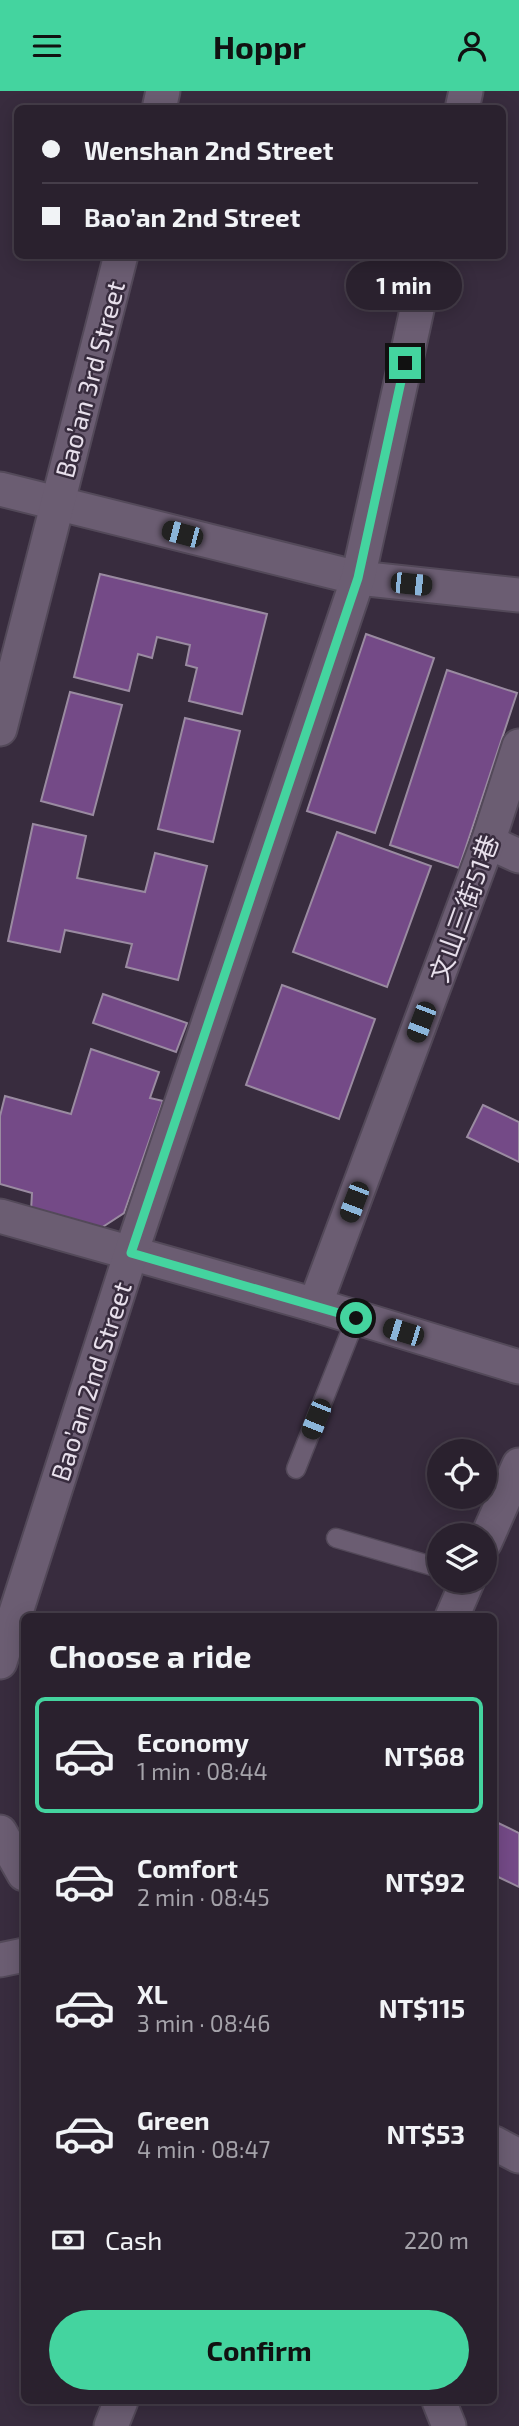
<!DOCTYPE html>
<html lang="en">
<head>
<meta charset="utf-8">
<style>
	body { margin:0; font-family:"Exo 2","Noto Sans TC",sans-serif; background:#362e3a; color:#f1f3f6; height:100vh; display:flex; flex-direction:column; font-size:26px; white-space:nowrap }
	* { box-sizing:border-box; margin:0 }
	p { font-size:23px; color:#a5a3aa }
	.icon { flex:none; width:38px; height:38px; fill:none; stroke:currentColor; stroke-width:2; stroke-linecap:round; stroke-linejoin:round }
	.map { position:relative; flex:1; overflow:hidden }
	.sheet { position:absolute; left:21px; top:1522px; width:476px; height:791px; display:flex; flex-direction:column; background:#2a212e; border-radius:10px; box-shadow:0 4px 18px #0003,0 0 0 2px #463e4a }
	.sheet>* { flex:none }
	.guide { position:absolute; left:14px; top:14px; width:492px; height:154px; border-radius:10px; box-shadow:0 4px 18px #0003,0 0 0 2px #463e4a; display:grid; align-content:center; height:154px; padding:0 28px; background:#2a212e }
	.tools { position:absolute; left:427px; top:1348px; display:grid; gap:14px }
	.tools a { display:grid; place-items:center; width:70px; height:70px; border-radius:50%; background:#2a212e; box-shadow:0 4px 18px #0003,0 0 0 2px #463e4a; font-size:35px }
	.end { position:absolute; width:32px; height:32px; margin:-16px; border:9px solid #44d49f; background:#111; box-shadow:0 0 0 4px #111 }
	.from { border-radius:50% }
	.bubble { position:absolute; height:49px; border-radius:24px; background:#2a212e; box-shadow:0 4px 18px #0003,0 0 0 2px #463e4a; font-size:23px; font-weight:700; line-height:49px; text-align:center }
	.car { position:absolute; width:21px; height:42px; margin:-21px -10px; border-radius:9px; box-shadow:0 0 5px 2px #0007; background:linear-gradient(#222 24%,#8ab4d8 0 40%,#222 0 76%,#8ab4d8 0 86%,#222 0) }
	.guide b { display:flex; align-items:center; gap:24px; height:66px; font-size:26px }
	.guide b+b { border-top:2px solid #463e4a }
	.guide i { width:18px; height:18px; background:#f1f3f6 }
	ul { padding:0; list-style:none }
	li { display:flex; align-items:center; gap:21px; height:116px; margin:0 14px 10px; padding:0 14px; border:4px solid transparent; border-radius:10px }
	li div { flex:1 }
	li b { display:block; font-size:26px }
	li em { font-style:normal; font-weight:700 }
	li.active { border-color:#44d49f }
	li>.icon { width:63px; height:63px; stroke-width:1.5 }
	h2 { padding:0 28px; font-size:32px; line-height:84px }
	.pay { display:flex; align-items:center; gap:18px; height:77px; padding:0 28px; font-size:26px }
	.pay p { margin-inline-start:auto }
	.action { display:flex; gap:14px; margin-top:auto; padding:14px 28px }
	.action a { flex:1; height:80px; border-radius:42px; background:#44d49f; color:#111; font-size:28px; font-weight:700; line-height:80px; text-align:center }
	header { display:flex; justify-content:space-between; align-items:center; height:91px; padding:0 28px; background:#44d49f; color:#111; font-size:32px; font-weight:700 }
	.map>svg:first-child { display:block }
	.building { fill:#744a87; stroke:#9a8ba1; stroke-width:2 }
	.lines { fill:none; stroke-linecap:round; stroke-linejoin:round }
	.service-casing { stroke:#534959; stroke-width:21 }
	.minor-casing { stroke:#534959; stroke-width:37 }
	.service { stroke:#6b5d72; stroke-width:18 }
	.minor { stroke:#6b5d72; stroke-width:33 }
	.route { stroke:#44d49f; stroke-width:9 }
	.labels { text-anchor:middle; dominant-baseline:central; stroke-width:5; stroke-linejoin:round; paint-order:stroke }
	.street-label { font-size:26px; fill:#e8e0ec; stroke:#382c3e }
</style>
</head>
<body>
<header><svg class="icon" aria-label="menu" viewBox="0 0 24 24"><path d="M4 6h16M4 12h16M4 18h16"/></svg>Hoppr<svg class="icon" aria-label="person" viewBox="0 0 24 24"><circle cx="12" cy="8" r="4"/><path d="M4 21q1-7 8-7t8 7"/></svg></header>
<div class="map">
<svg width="519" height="2335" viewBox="0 0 519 2335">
	<rect width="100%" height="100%" fill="#382c3e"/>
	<g class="building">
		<polygon points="100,483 267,523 242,623 189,610 197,577 186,574 190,554 157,546 152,567 138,563 129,600 74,586"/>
		<polygon points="366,543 434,567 375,742 307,720"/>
		<polygon points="447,579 517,602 459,777 390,754"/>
		<polygon points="70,601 122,614 93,724 41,710"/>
		<polygon points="185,627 240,640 213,751 158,738"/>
		<polygon points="33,733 86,745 77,787 145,801 155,762 207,775 178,889 126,876 132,853 65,839 60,861 8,850"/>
		<polygon points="337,741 431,775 387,896 293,861"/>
		<polygon points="282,894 375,928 339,1028 246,994"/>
		<polygon points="103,903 187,932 176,961 93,932"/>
		<polygon points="91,958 159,981 150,1007 163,1010 124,1122 98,1139 31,1120 32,1102 0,1093 0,1025 5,1005 71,1023"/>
		<polygon points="483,1014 519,1031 519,1071 467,1046"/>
		<polygon points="494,1730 519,1742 519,1796 494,1784"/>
	</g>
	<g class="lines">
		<defs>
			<g id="service">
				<polyline points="296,1378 356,1227"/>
				<polyline points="336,1447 439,1477"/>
			</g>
			<g id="minor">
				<polyline points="159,18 163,0"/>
				<polyline points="462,18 466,0"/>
				<polyline points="0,398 358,487 519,504"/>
				<polyline points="0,638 121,164"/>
				<polyline points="488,751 519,765"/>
				<polyline points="0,1125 315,1214 519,1276"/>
				<polyline points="315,1214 488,751 519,655"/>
				<polyline points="485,1451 519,1374"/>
				<polyline points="452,1526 468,1489"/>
				<polyline points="0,1571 131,1162 358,487 429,164"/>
				<polyline points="0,1741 24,1783"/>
				<polyline points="0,1869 24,1864"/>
				<polyline points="494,2052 519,2065"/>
				<polyline points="439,2310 449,2335"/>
				<polyline points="111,2335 121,2310"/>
			</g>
		</defs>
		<use href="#service" class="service-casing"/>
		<use href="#minor" class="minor-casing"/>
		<use href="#service" class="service"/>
		<use href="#minor" class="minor"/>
	</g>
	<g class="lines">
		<polyline class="route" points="356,1227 131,1162 358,487 405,272"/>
	</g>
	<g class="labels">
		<g class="street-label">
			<text transform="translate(89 288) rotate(-75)">Bao’an 3rd Street</text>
			<text transform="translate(463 817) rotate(-70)">文山三街51巷</text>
			<text transform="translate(90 1290) rotate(-72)">Bao’an 2nd Street</text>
		</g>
	</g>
</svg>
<div class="tools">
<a><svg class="icon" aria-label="locate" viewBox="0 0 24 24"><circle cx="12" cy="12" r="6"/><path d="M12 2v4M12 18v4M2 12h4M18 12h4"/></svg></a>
<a><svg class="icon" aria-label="layers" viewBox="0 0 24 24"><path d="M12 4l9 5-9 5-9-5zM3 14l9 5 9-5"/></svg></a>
</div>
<i class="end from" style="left:356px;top:1227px"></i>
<i class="end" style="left:405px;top:272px"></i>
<div class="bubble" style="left:346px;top:170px;width:116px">1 min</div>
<i class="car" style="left:182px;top:443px;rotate:285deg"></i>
<i class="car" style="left:411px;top:493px;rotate:96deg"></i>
<i class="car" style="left:421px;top:931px;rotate:201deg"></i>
<i class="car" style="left:354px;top:1111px;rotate:201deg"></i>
<i class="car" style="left:403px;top:1241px;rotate:287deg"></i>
<i class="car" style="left:316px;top:1328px;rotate:202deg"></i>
<div class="guide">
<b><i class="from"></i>Wenshan 2nd Street</b>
<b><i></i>Bao’an 2nd Street</b>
</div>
<section class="sheet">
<h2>Choose a ride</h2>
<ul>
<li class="active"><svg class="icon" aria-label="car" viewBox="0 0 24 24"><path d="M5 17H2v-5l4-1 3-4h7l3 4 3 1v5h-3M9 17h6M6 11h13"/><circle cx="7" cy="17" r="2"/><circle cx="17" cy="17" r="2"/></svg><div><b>Economy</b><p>1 min · 08:44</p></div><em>NT$68</em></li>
<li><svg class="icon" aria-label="car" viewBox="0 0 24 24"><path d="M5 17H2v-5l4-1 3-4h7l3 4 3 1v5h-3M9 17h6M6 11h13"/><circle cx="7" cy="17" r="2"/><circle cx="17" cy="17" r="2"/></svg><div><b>Comfort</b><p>2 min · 08:45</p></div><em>NT$92</em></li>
<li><svg class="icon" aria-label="car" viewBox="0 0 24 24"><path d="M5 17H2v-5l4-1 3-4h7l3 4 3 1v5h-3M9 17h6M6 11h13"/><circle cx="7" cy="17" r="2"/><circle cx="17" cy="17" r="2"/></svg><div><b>XL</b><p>3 min · 08:46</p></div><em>NT$115</em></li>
<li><svg class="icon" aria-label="car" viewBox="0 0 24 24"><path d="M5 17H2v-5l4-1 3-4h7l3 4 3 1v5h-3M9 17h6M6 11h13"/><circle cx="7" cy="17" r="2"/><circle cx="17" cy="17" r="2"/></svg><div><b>Green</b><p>4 min · 08:47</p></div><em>NT$53</em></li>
</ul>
<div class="pay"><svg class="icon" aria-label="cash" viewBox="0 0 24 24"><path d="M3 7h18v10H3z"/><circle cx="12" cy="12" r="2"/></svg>Cash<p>220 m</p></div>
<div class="action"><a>Confirm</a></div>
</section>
</div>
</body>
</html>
